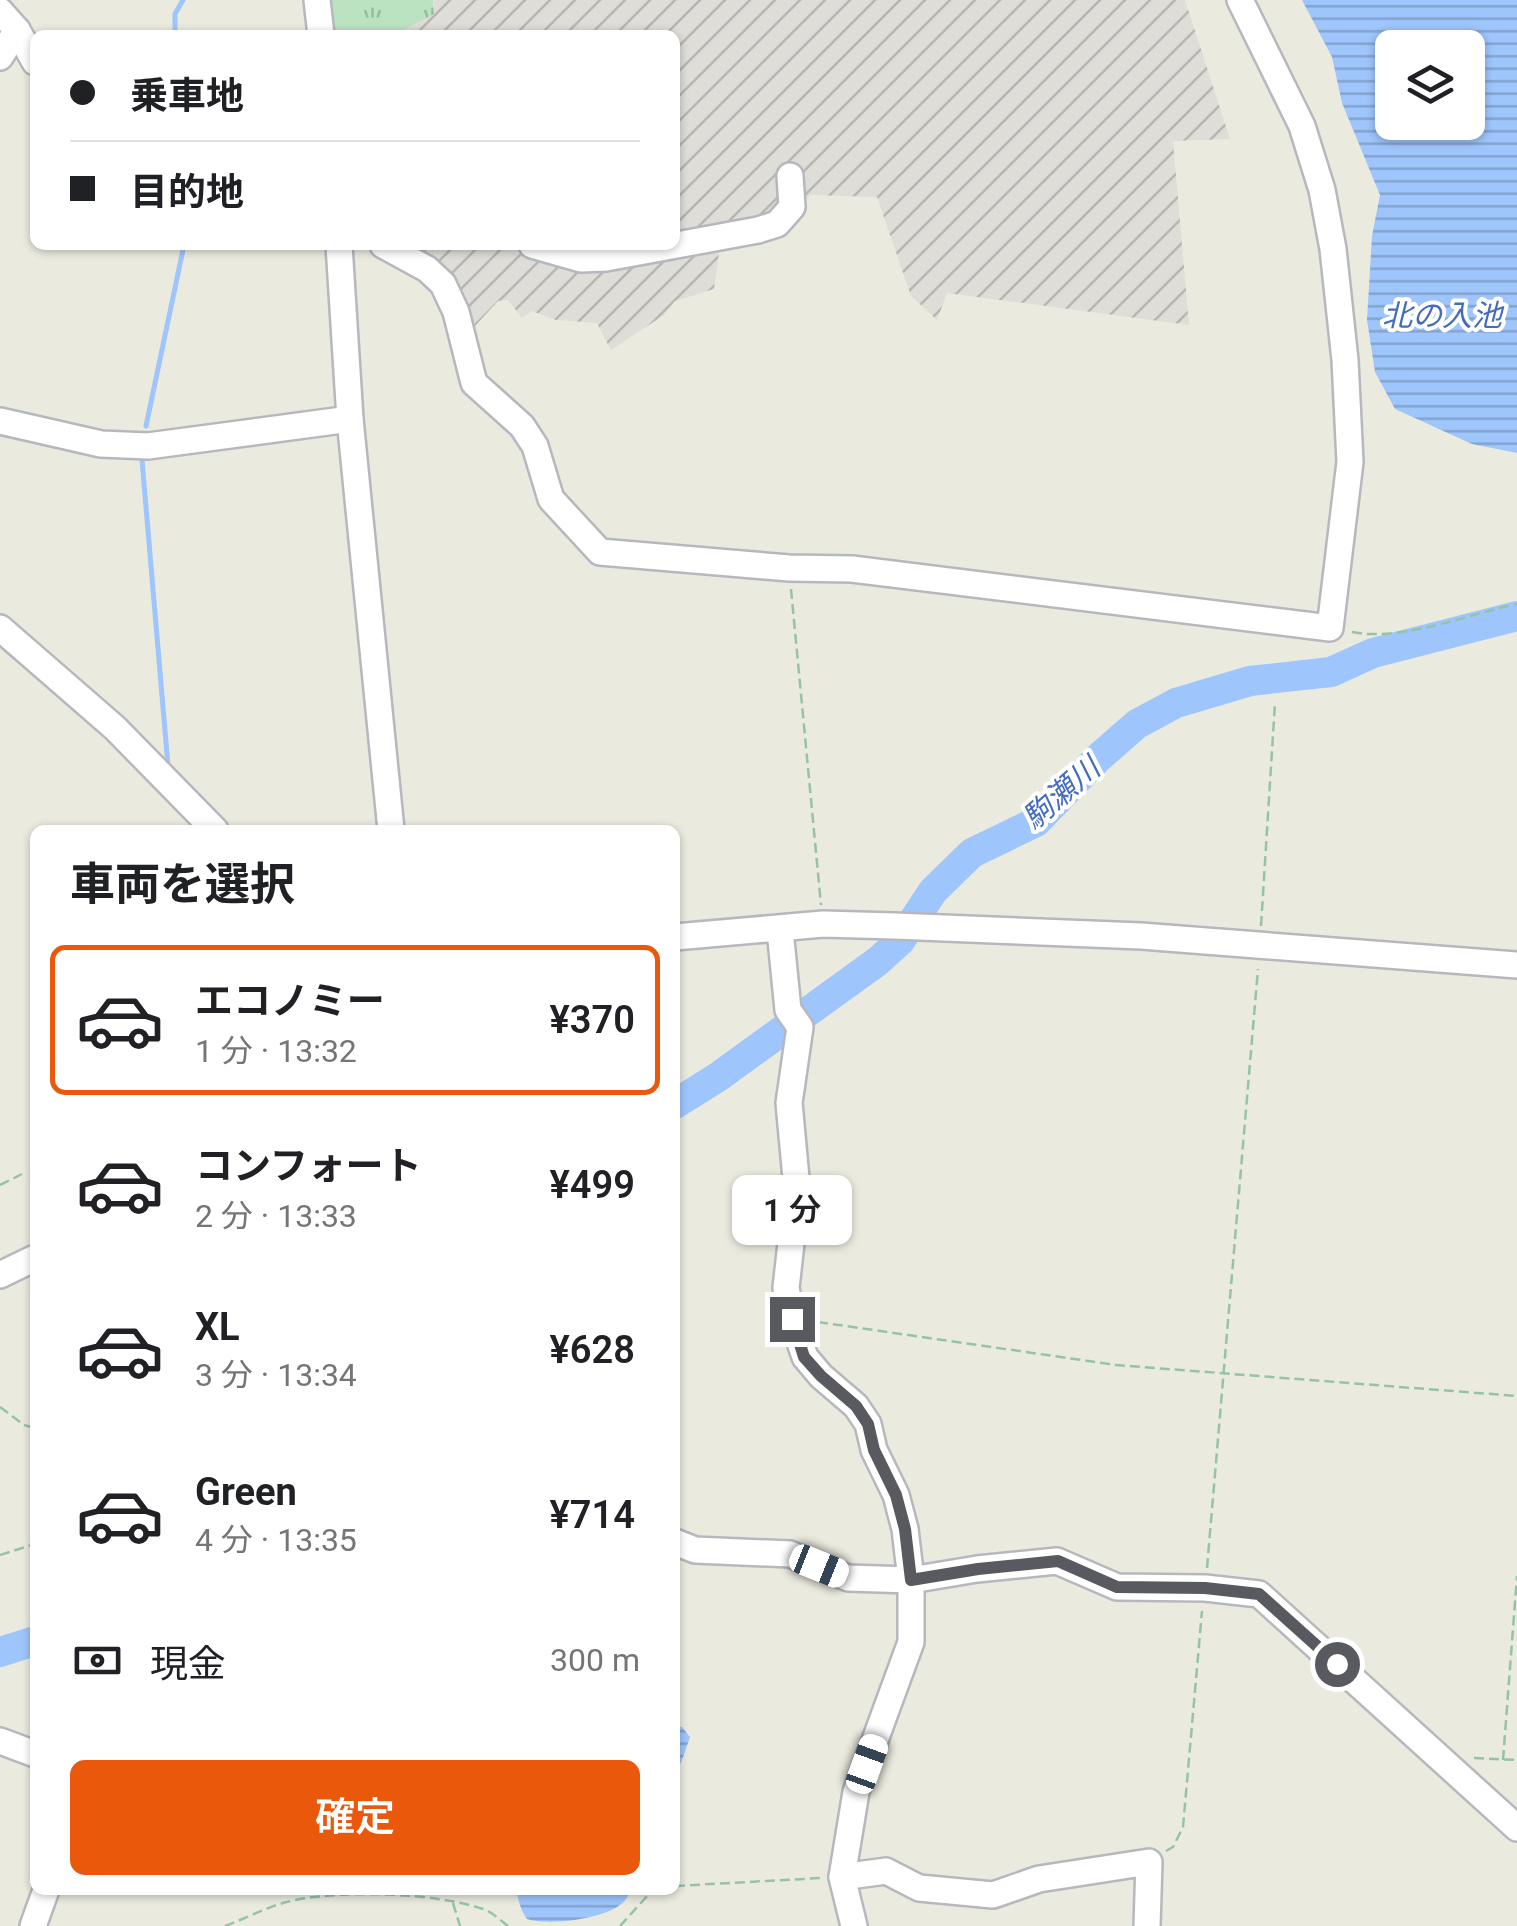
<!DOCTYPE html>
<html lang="ja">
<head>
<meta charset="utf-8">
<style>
	body { margin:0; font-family:Roboto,"Noto Sans JP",sans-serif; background:#f6f6f6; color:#202124; height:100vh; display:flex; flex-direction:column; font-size:38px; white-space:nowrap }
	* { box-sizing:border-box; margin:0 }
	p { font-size:32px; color:#757577 }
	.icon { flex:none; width:55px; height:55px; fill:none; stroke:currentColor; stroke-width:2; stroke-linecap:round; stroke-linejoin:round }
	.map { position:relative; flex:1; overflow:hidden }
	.drawer { position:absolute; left:30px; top:825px; width:650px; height:1070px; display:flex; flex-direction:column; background:#fff; border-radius:15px; box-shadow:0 2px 8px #0004 }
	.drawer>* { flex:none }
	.top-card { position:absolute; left:30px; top:30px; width:650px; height:220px; border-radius:15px; box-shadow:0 2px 8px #0004; display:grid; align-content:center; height:220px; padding:0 40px; background:#fff }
	.controls { position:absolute; left:1375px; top:30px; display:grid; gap:20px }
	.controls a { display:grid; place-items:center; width:110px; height:110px; border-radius:15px; background:#fff; box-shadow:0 2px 8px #0004; font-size:50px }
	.end { position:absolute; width:45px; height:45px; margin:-22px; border:12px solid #585a60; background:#fff; box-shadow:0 0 0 5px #fff }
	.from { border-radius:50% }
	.bubble { position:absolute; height:70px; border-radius:15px; background:#fff; box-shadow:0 2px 8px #0004; font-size:32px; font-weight:600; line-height:70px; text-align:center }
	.car { position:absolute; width:30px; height:60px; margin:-30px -15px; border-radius:12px; box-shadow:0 0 8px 2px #0007; background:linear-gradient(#fff 24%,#345 0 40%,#fff 0 76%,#345 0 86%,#fff 0) }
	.top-card b { display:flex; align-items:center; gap:35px; height:95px; font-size:38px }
	.top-card b+b { border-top:2px solid #e0e0e0 }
	.top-card i { width:25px; height:25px; background:#202124 }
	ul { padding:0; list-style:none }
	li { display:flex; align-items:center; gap:30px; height:150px; margin:0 20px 15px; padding:0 20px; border:5px solid transparent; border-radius:15px }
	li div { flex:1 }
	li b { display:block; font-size:38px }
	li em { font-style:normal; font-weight:600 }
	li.selected { border-color:#ea580c }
	li>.icon { width:90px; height:90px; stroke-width:1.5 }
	h2 { padding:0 40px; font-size:45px; line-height:120px }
	.pay { display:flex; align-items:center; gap:25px; height:110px; padding:0 40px; font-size:38px }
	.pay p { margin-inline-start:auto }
	.button { display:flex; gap:20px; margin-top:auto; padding:20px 40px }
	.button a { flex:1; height:115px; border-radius:15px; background:#ea580c; color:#fff; font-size:40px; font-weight:600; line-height:115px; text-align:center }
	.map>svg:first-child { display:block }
	.industrial { fill:url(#industrial-furrows) }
	.grass { fill:url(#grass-tufts) }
	.water { fill:url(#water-rules); fill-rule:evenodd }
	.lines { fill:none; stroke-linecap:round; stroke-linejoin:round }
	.stream { stroke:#9ec5fc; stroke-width:5 }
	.river { stroke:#9ec5fc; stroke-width:30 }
	.minor-casing { stroke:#b7b8be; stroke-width:30 }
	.path { stroke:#95c3a8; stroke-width:2.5; stroke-dasharray:10 5; stroke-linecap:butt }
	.minor { stroke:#fff; stroke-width:25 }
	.route { stroke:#585a60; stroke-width:12 }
	.labels { text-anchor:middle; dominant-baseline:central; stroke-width:8; stroke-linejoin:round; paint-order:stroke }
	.water-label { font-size:30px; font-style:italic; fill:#436cbd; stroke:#fff }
</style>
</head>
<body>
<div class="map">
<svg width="1517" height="1926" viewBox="0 0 1517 1926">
	<defs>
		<pattern id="industrial-furrows" width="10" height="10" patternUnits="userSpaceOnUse" patternTransform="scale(2.5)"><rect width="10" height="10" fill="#deddd7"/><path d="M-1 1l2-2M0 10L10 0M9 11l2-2" fill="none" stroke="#b7b6b2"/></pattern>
		<pattern id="grass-tufts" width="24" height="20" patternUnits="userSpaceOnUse" patternTransform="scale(2.5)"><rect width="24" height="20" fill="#bbe2c1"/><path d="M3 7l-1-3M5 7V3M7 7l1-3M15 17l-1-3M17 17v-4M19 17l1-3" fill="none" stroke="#9bbaa0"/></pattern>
		<pattern id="water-rules" width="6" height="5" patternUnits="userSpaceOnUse" patternTransform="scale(2.5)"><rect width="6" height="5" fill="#9ec5fc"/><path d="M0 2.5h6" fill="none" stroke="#84a3cf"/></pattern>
	</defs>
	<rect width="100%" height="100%" fill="#ebeadf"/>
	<polygon class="industrial" points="434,0 1185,0 1230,139 1173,141 1189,325 947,293 937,320 911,296 877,197 810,195 801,208 720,246 714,289 675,301 664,315 611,350 597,323 556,320 532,311 522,318 508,300 498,301 475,326 462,292 452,276 402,245 675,245 675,35 394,35 434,14"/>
	<polygon class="grass" points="330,0 433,0 434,14 394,35 332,35"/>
	<g class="water">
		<path d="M1302,0H1517V453L1472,444L1395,409L1375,372L1367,320L1372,236L1380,195L1342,103L1332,57ZM1392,48H1468V122H1392Z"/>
		<polygon points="675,1726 682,1727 690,1737 681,1763 675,1766"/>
		<path d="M516,1890H630C626,1920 546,1926 527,1919C521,1912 518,1899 516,1890Z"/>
	</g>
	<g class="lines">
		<g class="stream">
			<polyline points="175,35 175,14 183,0"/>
			<polyline points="146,426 184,245"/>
			<polyline points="142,460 168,766"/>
		</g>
		<g class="river">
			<polyline points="675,1104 718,1077 878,961 900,941 933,891 972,853 1036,822 1097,759 1137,724 1176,703 1250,681 1331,672 1373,653 1517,616"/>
			<polyline points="0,1652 35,1641"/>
		</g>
		<defs>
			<g id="minor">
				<polyline points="317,0 321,35"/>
				<polyline points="0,11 17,30 35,62"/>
				<polyline points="0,57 17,30"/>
				<polyline points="339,245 350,419 391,830"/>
				<polyline points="383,245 427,269 443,284 456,312 474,383 522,426 535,446 551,499 600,552 789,568 852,569 1330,628 1350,462 1345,360 1333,249 1322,190 1302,126 1240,0"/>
				<polyline points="532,245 581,259 606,258 758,230 777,224 792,207 790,176"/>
				<polyline points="0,421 101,444 148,446 350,419"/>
				<polyline points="0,628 115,728 215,830"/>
				<polyline points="780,930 788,1010 800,1027 789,1103 797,1189 786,1288 792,1319 805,1357 821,1376 856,1406 868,1424 874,1450 896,1495 905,1529 911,1580 911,1642 856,1792 842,1877 854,1926"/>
				<polyline points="675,937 823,924 895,926 1141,936 1517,965"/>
				<polyline points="0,1275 35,1258"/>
				<polyline points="675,1542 695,1550 790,1554 848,1578 911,1580 977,1569 1057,1561 1117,1587 1205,1588 1259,1594 1517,1828"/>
				<polyline points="0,1741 35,1754"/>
				<polyline points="842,1877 886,1871 919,1888 993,1895 1039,1879 1149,1862 1147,1926"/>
				<polyline points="33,1926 46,1890"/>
			</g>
		</defs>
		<use href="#minor" class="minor-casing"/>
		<g class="path">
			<polyline points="791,589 821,905"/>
			<path d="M1352,632C1402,642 1468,614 1517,604"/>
			<polyline points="1261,926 1275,703"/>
			<polyline points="0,1185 22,1174"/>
			<polyline points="818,1322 1116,1365 1517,1396"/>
			<polyline points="0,1407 24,1425 35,1428"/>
			<polyline points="0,1555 35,1544"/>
			<polyline points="1207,1568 1258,969"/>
			<polyline points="1474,1758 1517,1760"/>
			<polyline points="1503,1760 1517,1576"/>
			<polyline points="1166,1851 1173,1847 1183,1827 1202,1611"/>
			<polyline points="675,1886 821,1878"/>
			<polyline points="453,1903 460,1926"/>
			<path d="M225,1926C244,1919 263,1909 283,1903C332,1889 434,1892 483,1909C492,1912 500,1920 508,1926"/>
			<polyline points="620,1926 648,1895 659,1890"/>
		</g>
		<use href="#minor" class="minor"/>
	</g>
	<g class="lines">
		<polyline class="route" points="792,1319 804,1357 821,1376 856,1406 868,1424 874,1450 896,1495 905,1529 911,1580 978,1569 1058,1561 1117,1587 1205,1588 1259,1594 1337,1664"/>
	</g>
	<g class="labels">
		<g class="water-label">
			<text x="1442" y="315">北の入池</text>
			<text transform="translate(1061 793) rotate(-41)">駒瀬川</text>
		</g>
	</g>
</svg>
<div class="controls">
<a><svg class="icon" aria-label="layers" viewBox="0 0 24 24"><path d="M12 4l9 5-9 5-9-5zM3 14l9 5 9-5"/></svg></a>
</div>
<i class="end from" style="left:1337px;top:1664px"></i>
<i class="end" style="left:792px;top:1319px"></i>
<div class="bubble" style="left:732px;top:1175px;width:120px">1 分</div>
<i class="car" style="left:819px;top:1566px;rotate:112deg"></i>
<i class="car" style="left:867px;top:1764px;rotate:20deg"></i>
<div class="top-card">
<b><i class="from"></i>乗車地</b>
<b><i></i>目的地</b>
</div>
<section class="drawer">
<h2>車両を選択</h2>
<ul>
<li class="selected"><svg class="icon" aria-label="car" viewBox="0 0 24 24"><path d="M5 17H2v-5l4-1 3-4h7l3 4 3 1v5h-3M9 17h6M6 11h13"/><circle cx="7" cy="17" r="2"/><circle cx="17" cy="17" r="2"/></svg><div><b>エコノミー</b><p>1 分 · 13:32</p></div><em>¥370</em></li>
<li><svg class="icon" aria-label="car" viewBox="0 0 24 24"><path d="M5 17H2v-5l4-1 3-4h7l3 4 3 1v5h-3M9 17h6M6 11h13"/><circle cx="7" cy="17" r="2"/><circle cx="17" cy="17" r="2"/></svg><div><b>コンフォート</b><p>2 分 · 13:33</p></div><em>¥499</em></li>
<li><svg class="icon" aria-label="car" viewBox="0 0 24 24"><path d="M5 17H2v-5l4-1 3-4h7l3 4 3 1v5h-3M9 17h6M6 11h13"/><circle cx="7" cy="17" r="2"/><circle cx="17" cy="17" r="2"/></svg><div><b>XL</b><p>3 分 · 13:34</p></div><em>¥628</em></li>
<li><svg class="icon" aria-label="car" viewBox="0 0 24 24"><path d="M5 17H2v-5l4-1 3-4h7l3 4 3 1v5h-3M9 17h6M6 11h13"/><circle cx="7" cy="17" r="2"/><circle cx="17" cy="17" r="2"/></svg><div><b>Green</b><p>4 分 · 13:35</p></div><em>¥714</em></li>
</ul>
<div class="pay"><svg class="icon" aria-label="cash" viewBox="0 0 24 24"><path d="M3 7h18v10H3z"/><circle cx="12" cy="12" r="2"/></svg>現金<p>300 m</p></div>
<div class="button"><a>確定</a></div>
</section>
</div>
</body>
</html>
